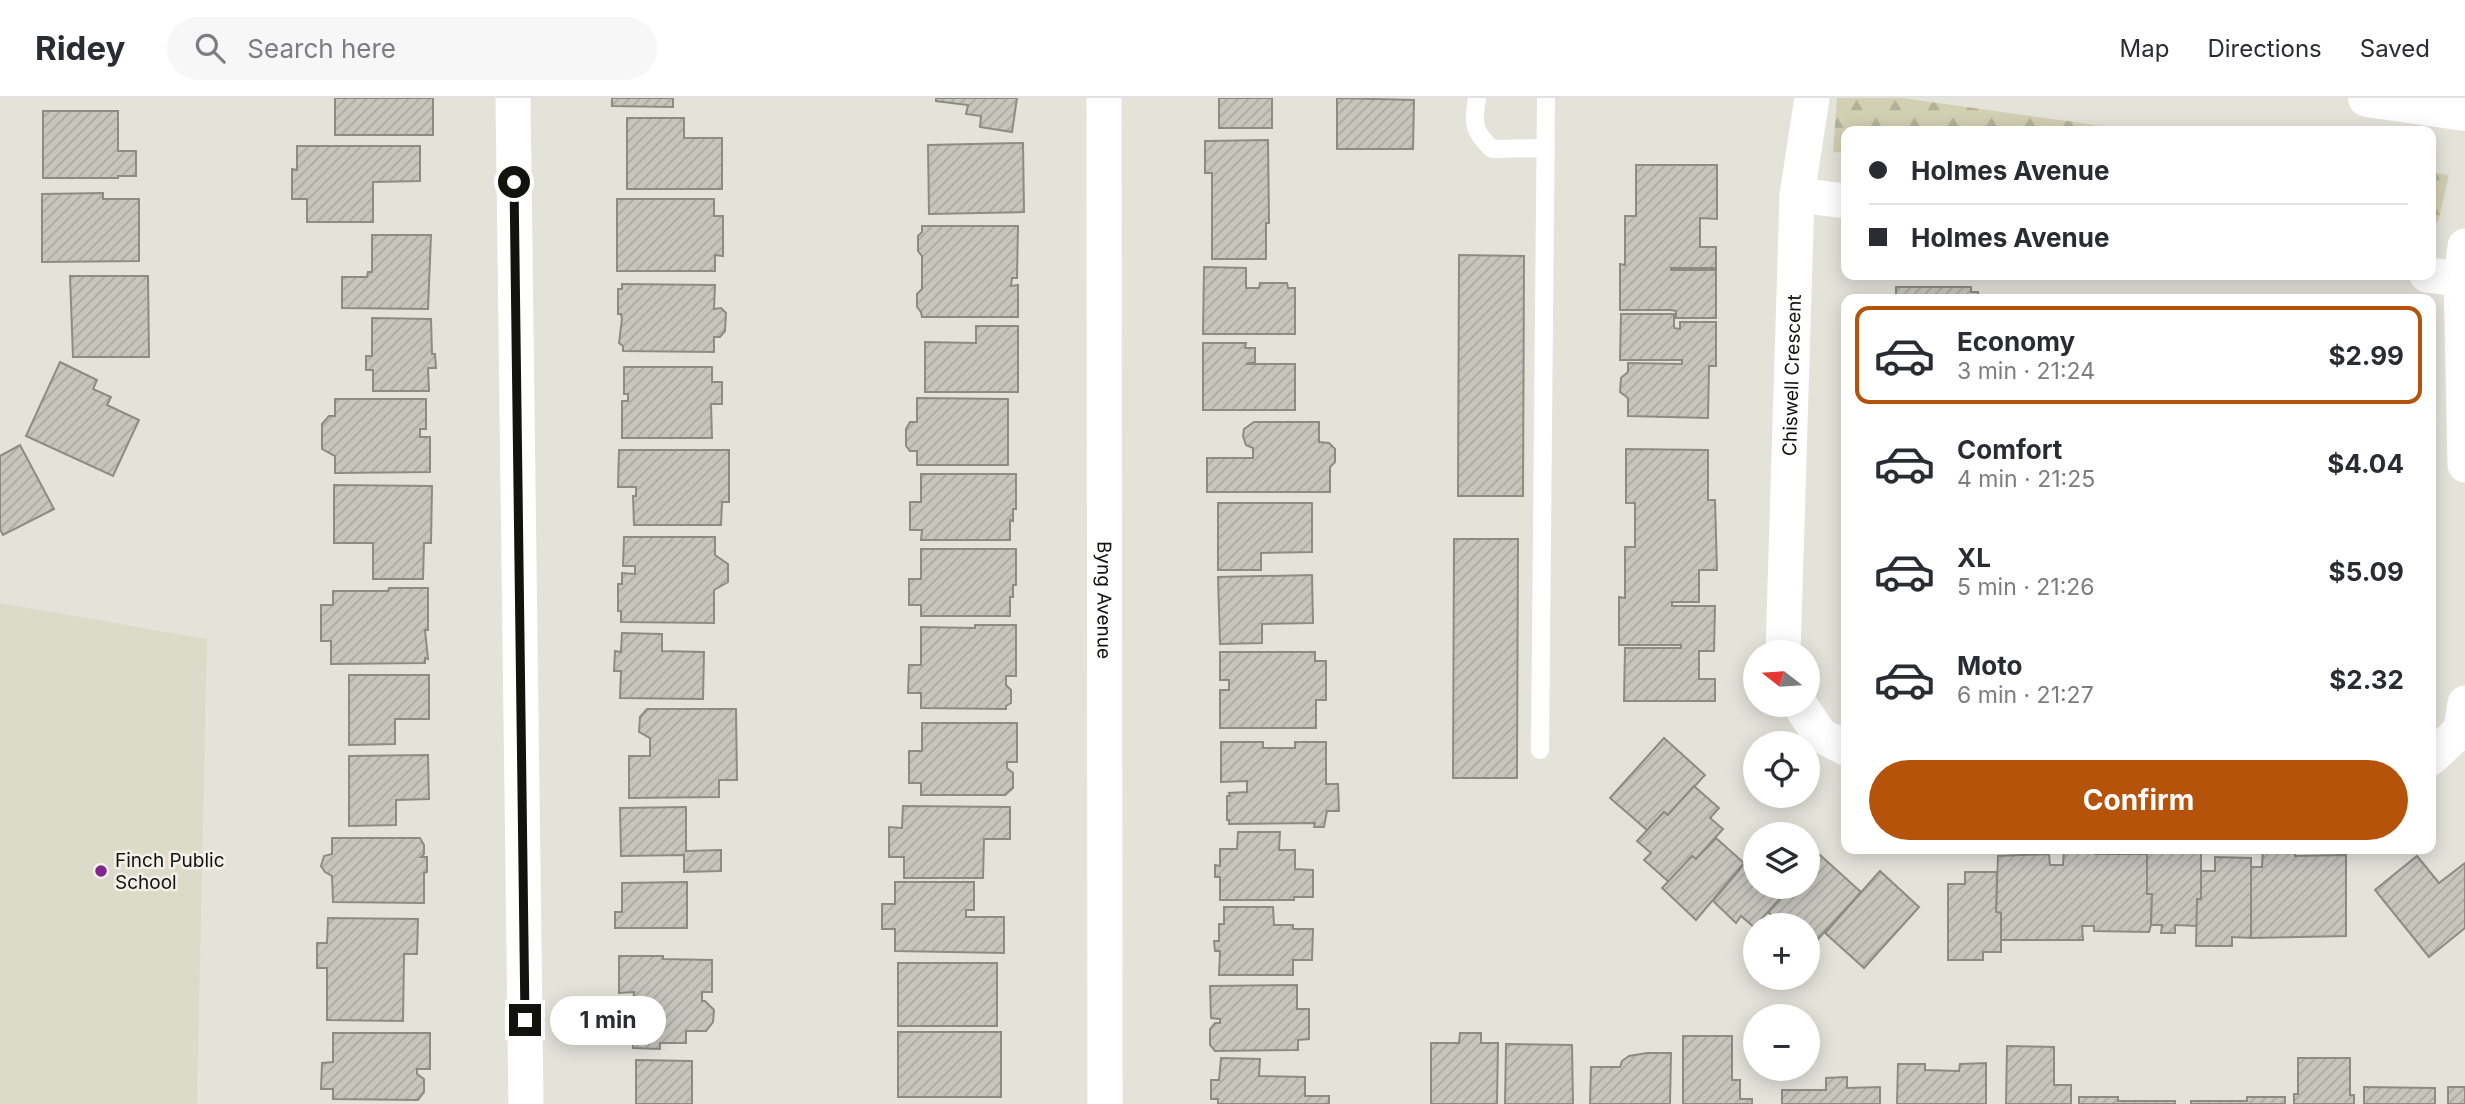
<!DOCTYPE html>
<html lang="en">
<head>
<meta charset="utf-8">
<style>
	body { margin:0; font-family:Inter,sans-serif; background:#f7f7f7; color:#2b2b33; height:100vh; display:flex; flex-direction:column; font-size:26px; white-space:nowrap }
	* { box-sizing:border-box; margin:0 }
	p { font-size:23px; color:#7c7c81 }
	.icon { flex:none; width:38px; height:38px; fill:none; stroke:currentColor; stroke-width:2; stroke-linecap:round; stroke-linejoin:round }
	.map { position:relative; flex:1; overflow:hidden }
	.details { position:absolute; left:1841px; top:196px; width:595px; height:560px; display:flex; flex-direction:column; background:#fff; border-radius:14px; box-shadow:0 4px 18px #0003 }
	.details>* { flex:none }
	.top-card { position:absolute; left:1841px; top:28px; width:595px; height:154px; border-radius:14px; box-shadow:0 4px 18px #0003; display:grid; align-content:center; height:154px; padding:0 28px; background:#fff }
	.needle { width:46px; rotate:287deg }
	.controls { position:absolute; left:1743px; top:542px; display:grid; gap:14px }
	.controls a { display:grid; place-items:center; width:77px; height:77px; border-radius:50%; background:#fff; box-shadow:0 4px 18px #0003; font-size:35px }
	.end { position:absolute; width:32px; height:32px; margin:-16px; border:9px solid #12120f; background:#fff; box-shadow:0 0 0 4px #fff }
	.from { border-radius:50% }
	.bubble { position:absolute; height:49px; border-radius:24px; background:#fff; box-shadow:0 4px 18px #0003; font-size:23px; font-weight:700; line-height:49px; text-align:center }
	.top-card b { display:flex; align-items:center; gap:24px; height:66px; font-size:26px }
	.top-card b+b { border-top:2px solid #e1e1e2 }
	.top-card i { width:18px; height:18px; background:#2b2b33 }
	ul { padding:12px 0 0; list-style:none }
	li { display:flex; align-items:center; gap:21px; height:98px; margin:0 14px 10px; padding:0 14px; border:4px solid transparent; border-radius:14px }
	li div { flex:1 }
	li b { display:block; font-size:26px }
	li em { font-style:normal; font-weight:700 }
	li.current { border-color:#b45309 }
	li>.icon { width:63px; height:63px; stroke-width:1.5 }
	.cta { display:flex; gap:14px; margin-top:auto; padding:14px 28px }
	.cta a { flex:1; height:80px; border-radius:42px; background:#b45309; color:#fff; font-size:28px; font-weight:700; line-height:80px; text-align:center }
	header { display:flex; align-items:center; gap:42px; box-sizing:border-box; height:98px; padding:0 35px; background:#fff; border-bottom:2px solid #e1e1e2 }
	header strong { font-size:33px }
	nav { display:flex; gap:38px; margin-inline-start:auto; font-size:24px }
	.search { width:490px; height:63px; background:#f7f7f7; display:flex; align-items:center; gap:18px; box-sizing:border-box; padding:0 24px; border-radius:38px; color:#7c7c81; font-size:26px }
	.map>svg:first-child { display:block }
	.built { fill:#dcdbca }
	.forest { fill:url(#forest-firs) }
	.building { fill:url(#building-hatch); stroke:#8d8c83; stroke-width:2 }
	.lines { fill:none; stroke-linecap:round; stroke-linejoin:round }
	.service { stroke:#fff; stroke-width:18 }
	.minor { stroke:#fff; stroke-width:35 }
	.secondary { stroke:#fff; stroke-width:38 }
	.route { stroke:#12120f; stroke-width:9 }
	.poi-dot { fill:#83248f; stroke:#f2f1e7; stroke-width:2.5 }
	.labels { text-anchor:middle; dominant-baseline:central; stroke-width:5; stroke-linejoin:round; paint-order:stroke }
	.street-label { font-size:19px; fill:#12120f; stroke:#f2f1e7 }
	.poi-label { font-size:19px; fill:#12120f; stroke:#f2f1e7; text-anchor:start }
</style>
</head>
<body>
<header>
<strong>Ridey</strong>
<div class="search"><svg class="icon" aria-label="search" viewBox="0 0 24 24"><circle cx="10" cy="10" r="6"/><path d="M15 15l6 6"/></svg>Search here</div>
<nav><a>Map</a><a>Directions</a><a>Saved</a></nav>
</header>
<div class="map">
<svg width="2465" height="1006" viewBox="0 0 2465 1006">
	<defs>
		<pattern id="forest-firs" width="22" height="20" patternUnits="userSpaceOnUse" patternTransform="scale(1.75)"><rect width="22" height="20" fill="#d2cfb2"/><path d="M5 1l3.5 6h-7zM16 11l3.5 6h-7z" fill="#b3b198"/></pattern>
		<pattern id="building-hatch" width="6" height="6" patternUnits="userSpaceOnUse" patternTransform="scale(1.75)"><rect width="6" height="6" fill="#c7c6bd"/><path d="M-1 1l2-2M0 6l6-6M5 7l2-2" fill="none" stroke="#aaa9a1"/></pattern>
	</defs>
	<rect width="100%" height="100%" fill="#e4e3da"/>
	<polygon class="built" points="0,505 207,541 197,1006 0,1006"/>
	<g class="forest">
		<polygon points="1837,0 1902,0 2138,33 1846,33 1846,55 1833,54"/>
		<polygon points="2431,74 2449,77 2438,124 2431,128"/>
	</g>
	<g class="building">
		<rect x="335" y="0" width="98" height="37"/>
		<polygon points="612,0 673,0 673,9 612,8"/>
		<polygon points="936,0 1017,0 1012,34 980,29 981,18 966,16 968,7 936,3"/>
		<rect x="1219" y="0" width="53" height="30"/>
		<polygon points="1337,0 1414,2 1413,51 1337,51"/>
		<polygon points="43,13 118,13 118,53 136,53 136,78 118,78 118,80 43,80"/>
		<polygon points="627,20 684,20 684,40 722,40 722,91 627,91"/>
		<polygon points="1268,42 1269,125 1266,125 1266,161 1212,161 1212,75 1205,75 1205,43"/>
		<polygon points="1023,45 1024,114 929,116 928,47"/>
		<polygon points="297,48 420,48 420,83 373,84 373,124 307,124 307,101 292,101 292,71 297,72"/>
		<polygon points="1636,67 1717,67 1717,121 1700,120 1700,149 1716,149 1716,170 1671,170 1671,172 1716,172 1716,220 1676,220 1676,213 1671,212 1620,212 1620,166 1625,167 1625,118 1636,118"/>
		<polygon points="103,95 103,101 139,101 139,163 42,164 42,96"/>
		<polygon points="617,101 714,101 714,118 723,118 723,158 715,157 715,173 617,173"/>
		<polygon points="922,128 1018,128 1017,180 1012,180 1011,188 1018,187 1018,219 922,219 921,214 917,209 917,196 922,191 922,158 918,153 918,138 922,134"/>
		<polygon points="372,137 431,137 428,211 342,210 342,179 367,179 368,174 372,174"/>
		<polygon points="1459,157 1524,158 1523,398 1458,398"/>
		<polygon points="1204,169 1246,170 1246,190 1259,190 1260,185 1287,185 1288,190 1295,190 1295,236 1203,236"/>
		<polygon points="70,178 148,178 149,259 73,259"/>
		<polygon points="622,186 715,187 714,211 721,210 726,215 725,233 720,239 714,239 714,254 623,253 623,248 619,245 622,221 621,216 618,216 618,191 622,191"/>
		<polygon points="1896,189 1971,189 1971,194 1978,194 1978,201 1896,201"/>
		<polygon points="1621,216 1674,216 1674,230 1680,231 1680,224 1716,224 1716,268 1709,268 1708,320 1628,318 1628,300 1620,294 1621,280 1628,274 1628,265 1682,266 1682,262 1620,262"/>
		<polygon points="372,220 431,221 432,256 435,256 436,270 428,270 429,293 373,293 373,272 366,272 366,258 372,258"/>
		<polygon points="976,228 1018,228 1018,294 925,294 925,244 976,245"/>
		<polygon points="1203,245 1246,245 1245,250 1255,250 1255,264 1246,266 1295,266 1295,312 1203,312"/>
		<polygon points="60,264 97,282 93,291 111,299 107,307 139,322 113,378 26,338"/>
		<polygon points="624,269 712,269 712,284 722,284 722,306 711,306 712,340 622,340 622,303 628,303 628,296 624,296"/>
		<polygon points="917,300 1008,301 1008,367 917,367 917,353 910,353 906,348 906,331 910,324 917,324"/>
		<polygon points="335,301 426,301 426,331 420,331 420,339 430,339 430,374 335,375 335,358 322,351 322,326 329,318 335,318"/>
		<polygon points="1254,324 1319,324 1319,344 1329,345 1335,351 1335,364 1330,369 1330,394 1207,394 1207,360 1253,360 1253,350 1246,347 1243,338 1244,331"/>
		<polygon points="20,347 54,411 3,437 0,431 0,358"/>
		<polygon points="1626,351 1708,352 1708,402 1715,402 1717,472 1699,472 1699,504 1672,504 1672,508 1715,508 1714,553 1699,553 1699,581 1715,581 1715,603 1624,603 1625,550 1681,550 1681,547 1619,547 1619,499 1625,500 1625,449 1635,449 1635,405 1626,405"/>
		<polygon points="619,352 729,352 729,404 722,404 721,427 634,427 633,398 636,398 636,389 618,389"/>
		<polygon points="921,376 1016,376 1016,411 1013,411 1013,423 1010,422 1010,442 921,442 922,432 910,432 910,404 921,404"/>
		<polygon points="334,387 432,388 431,445 424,445 423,481 373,481 373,445 334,445"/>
		<polygon points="1218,405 1312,405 1312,454 1261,455 1261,472 1218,472"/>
		<polygon points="624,439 715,439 715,457 728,466 728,484 714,492 714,525 621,524 621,513 618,513 618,486 622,486 622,475 635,476 635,468 623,468"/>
		<polygon points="1454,441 1518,441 1517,680 1453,680"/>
		<polygon points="921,451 1016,451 1016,487 1013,487 1013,499 1010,499 1010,518 921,518 921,507 909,507 909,481 921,481"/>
		<polygon points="1312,477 1313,525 1262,526 1262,545 1220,546 1218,479"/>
		<polygon points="389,490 428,490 428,532 425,532 428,561 425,560 425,565 331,566 331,543 321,543 321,507 333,507 333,493 388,493"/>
		<polygon points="975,527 1016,527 1016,578 1006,578 1006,587 1011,592 1011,605 1006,608 1006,611 921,610 921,595 908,595 909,567 921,567 921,529 975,530"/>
		<polygon points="622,535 662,536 662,553 704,554 703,601 620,600 621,573 614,573 615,553 621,554"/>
		<polygon points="1220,554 1315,554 1315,563 1326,563 1326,602 1316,602 1316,630 1220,630 1220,592 1229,592 1229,582 1220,582"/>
		<polygon points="349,577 429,577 429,621 395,621 395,646 349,647"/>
		<polygon points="647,611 736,611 737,682 719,682 719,699 629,700 629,658 650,658 650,640 639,634 640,619"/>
		<polygon points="922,625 1017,625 1017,664 1007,664 1007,670 1013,675 1013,690 1005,697 921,697 921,685 909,685 909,653 922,653"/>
		<polygon points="1664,640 1705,677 1668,717 1664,714 1647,732 1610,700"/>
		<polygon points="1221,644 1263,644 1263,650 1295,650 1295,644 1326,644 1326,686 1338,686 1339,713 1327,713 1324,729 1314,729 1315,725 1229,726 1229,722 1227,722 1227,698 1230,698 1229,695 1247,694 1247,683 1221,684"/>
		<polygon points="428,657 429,701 396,702 396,727 349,728 349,658"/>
		<polygon points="1694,688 1719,710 1710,720 1723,731 1696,761 1692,758 1669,784 1644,762 1651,755 1637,743 1664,714 1668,717"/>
		<polygon points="903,708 1010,709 1010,741 984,741 983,780 904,780 904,759 889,759 889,729 902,730"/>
		<polygon points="686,709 686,753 721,752 721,773 684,774 684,757 621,758 620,710"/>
		<polygon points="1238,734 1280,734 1279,752 1295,752 1295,771 1313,772 1313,799 1294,799 1294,802 1220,802 1220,779 1215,779 1215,767 1220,768 1220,751 1237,751"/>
		<polygon points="332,740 420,740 424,747 424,756 421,759 427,759 427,774 424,775 424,805 333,804 332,778 325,774 321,768 324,758 332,756"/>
		<polygon points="1716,740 1744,765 1696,822 1662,790 1692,758 1696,761"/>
		<polygon points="2064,751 2095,751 2095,756 2147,756 2147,796 2152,796 2151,827 2149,834 2094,833 2094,828 2082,828 2083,842 2001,842 2001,815 1996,814 1998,758 2049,756 2050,767 2063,767"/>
		<polygon points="2147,751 2201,751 2201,801 2197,801 2197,828 2175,827 2175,835 2161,835 2162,827 2151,827 2152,796 2147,796"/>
		<polygon points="2263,751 2295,751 2295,758 2346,757 2346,838 2251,840 2251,769 2262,769"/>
		<polygon points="1755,753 1755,789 1791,789 1754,829 1741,818 1736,825 1713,803"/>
		<polygon points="1820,757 1861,794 1809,851 1808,828 1783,828 1768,814 1791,789 1808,789 1808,771"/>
		<polygon points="2417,758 2439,785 2465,765 2465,830 2429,859 2375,792"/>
		<polygon points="2215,759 2251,760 2251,840 2232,839 2232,848 2196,848 2197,801 2201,801 2201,773 2215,773"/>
		<polygon points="1880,773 1919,809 1864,870 1825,835"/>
		<polygon points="1965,774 1997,774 1996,814 2001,815 2001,854 1983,854 1983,862 1948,862 1948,786 1965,786"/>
		<polygon points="687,784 687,830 615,830 615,814 622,814 622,785"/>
		<polygon points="895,784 974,784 974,812 966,812 966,819 1004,819 1004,855 895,853 895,831 882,831 882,806 895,806"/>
		<polygon points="1224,809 1273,809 1274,827 1293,827 1293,831 1313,831 1312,862 1293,862 1293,877 1219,877 1220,853 1215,853 1214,843 1219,843 1219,826 1224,826"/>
		<polygon points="328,820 418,821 417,856 404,856 403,923 327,922 327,870 317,870 317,845 327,845"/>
		<polygon points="619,858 663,858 663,861 712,862 712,894 702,894 702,903 705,903 714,912 713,924 706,933 686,933 686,945 660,945 660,951 633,950 633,944 627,944 627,910 633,910 634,894 619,895"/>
		<rect x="898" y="865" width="99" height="63"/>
		<polygon points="1297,887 1297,911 1309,911 1309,941 1298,942 1298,952 1215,953 1210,947 1210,931 1215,925 1220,925 1220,921 1211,920 1210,888"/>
		<rect x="898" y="934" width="103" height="65"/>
		<polygon points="333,935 430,935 430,971 417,971 417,976 424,981 424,994 418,1002 333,1001 333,991 321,991 322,965 333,964"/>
		<polygon points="1460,935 1481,935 1481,945 1498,945 1497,1006 1431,1006 1431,945 1459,945"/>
		<polygon points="1683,938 1732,938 1732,982 1740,982 1740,1001 1752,1001 1752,1006 1683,1006"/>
		<polygon points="1506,946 1572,947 1573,1006 1505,1006"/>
		<polygon points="2007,948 2054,949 2054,987 2071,987 2071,1006 2006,1006"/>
		<polygon points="1647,955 1671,955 1670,1006 1590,1006 1591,969 1620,969 1622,963 1629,958"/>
		<polygon points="1221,960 1260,961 1259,978 1305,979 1305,998 1329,998 1329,1006 1218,1006 1218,1001 1211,1001 1211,982 1219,982"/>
		<polygon points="2298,960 2350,960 2350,997 2354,997 2354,1006 2294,1006 2294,996 2298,996"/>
		<polygon points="636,962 692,963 692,1006 636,1006"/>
		<polygon points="1986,965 1986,1006 1897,1006 1898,966 1925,966 1925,972 1959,973 1960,966"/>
		<polygon points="1847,979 1847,990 1880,989 1880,1006 1782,1006 1782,992 1826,992 1826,980"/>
		<polygon points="2364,989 2435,990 2435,1006 2364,1006"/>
		<rect x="2448" y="989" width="17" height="17"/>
		<polygon points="2079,999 2118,999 2118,1003 2175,1003 2175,1006 2079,1006"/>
		<polygon points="2247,999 2285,999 2285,1006 2191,1006 2191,1003 2247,1003"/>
	</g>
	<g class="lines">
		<g class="service">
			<path d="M1477,0C1473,26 1473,33 1492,51L1546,50"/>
			<polyline points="1540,652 1546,0"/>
		</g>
		<g class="minor">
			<polyline points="513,0 526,1006"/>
			<path id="s1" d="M1104,0L1105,1006"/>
			<polyline points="1797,97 1846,103"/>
			<polyline points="2465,148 2461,181 2465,367"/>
			<polyline points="2427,177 2461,181"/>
			<path id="s2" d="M1783,555L1797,97L1812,0"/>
			<polyline points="1800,607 1820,637 1846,650"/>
			<polyline points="2431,660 2461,632 2465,605"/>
		</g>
		<polyline class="secondary" points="2367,0 2465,14"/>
	</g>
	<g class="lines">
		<polyline class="route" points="514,84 525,922"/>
	</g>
	<circle class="poi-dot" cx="101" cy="773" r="7"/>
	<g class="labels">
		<g class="street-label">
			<text stroke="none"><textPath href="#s2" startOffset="278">Chiswell Crescent</textPath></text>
			<text stroke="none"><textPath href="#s1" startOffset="502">Byng Avenue</textPath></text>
		</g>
		<g class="poi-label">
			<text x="115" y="762">Finch Public<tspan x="115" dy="22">School</tspan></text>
		</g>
	</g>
</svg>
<div class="controls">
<a><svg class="needle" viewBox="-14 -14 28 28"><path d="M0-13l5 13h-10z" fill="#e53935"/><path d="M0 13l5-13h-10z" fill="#7c7c81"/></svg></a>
<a><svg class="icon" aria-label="locate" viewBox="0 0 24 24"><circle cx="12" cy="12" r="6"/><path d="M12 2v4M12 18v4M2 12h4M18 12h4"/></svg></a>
<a><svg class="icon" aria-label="layers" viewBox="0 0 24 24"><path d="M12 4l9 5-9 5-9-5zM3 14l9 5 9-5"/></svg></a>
<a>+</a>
<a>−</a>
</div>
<i class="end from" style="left:514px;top:84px"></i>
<i class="end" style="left:525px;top:922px"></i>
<div class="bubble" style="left:550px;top:898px;width:116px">1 min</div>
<div class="top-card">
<b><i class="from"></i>Holmes Avenue</b>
<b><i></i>Holmes Avenue</b>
</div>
<section class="details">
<ul>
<li class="current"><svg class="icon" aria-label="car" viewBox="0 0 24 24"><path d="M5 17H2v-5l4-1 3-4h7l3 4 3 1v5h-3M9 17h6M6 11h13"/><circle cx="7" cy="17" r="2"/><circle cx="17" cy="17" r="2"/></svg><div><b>Economy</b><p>3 min · 21:24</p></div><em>$2.99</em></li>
<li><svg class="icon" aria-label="car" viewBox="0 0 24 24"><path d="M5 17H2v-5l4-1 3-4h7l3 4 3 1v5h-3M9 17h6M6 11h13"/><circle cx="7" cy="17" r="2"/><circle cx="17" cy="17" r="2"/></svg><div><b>Comfort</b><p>4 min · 21:25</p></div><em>$4.04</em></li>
<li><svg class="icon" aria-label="car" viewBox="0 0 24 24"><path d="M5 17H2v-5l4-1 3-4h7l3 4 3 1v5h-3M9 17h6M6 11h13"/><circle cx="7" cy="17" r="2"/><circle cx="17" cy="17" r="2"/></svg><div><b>XL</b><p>5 min · 21:26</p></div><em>$5.09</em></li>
<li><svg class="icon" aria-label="car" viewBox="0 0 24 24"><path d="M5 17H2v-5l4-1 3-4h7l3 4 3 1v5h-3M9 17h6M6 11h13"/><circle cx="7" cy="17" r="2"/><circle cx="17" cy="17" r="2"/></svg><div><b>Moto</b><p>6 min · 21:27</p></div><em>$2.32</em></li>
</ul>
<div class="cta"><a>Confirm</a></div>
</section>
</div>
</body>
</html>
